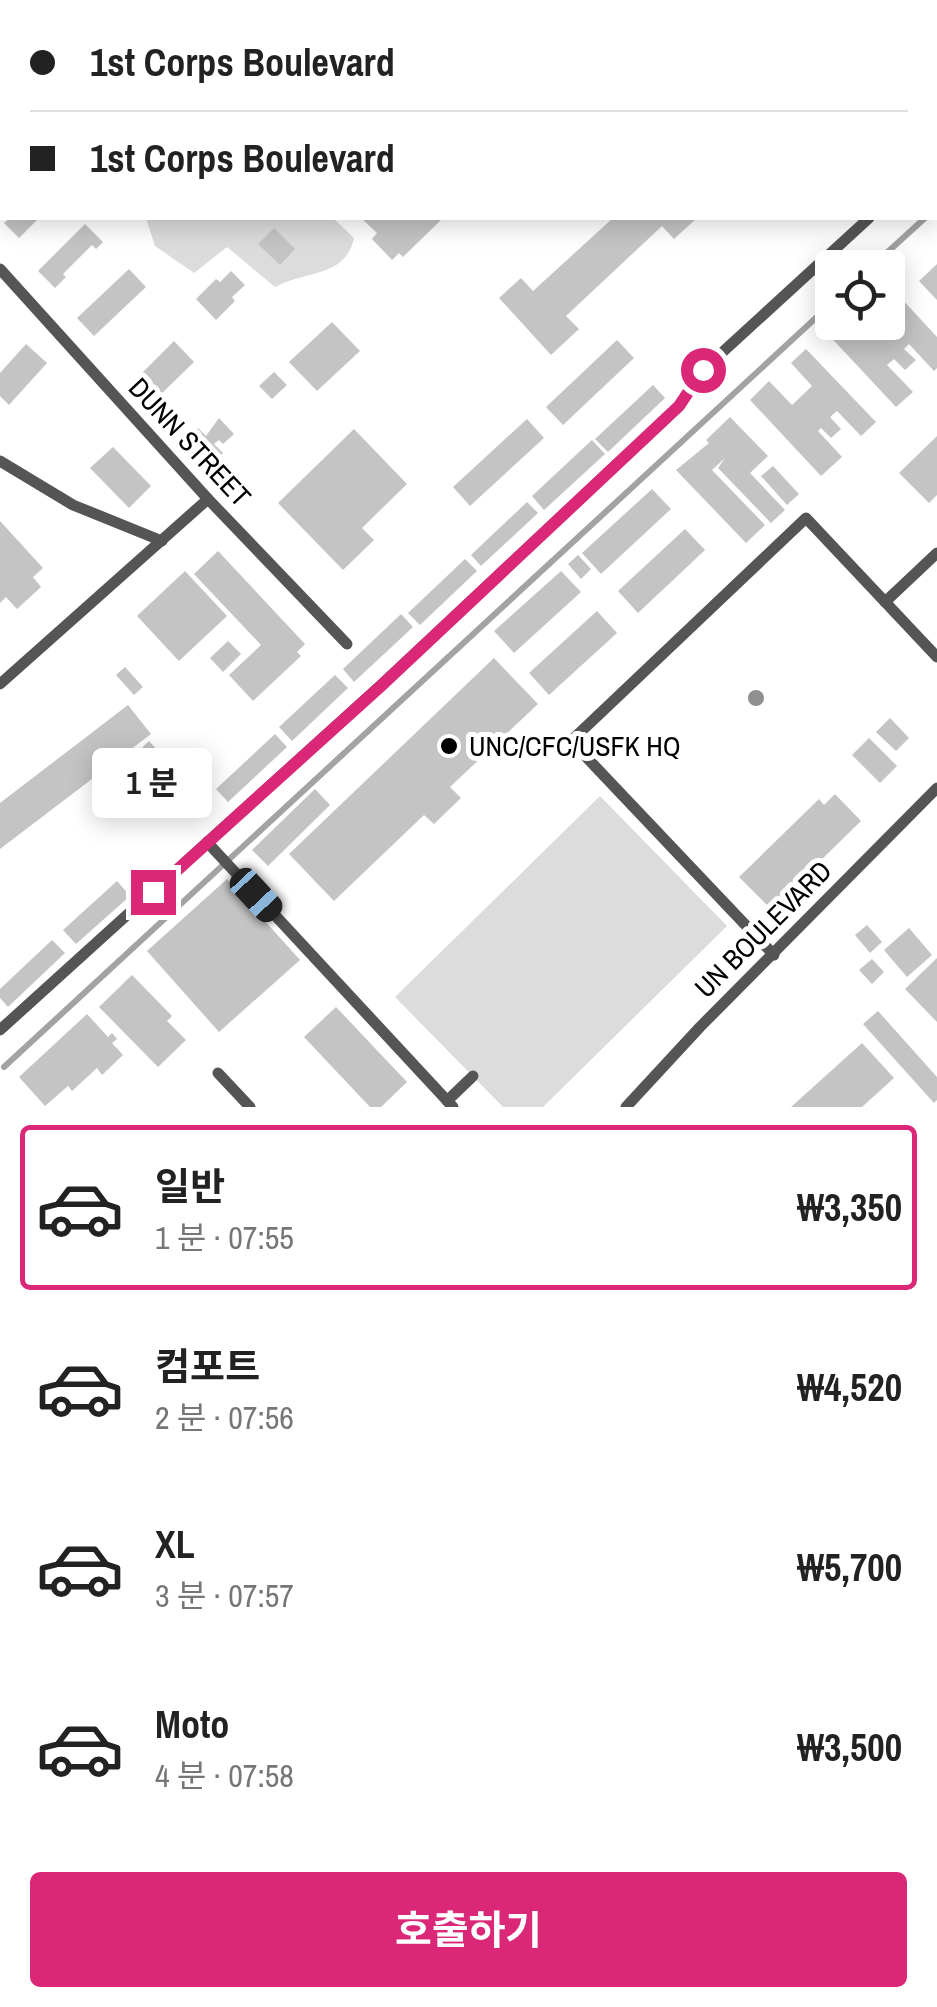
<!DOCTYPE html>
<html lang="ko">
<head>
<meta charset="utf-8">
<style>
	body { margin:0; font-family:"Archivo Narrow","Noto Sans KR",sans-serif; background:#f2f2f2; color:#222; height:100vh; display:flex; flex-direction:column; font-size:38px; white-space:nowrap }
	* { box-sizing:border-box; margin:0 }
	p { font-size:32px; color:#767676 }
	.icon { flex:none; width:55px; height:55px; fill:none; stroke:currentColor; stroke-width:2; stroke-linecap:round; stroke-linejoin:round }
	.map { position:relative; height:1107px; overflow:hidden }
	.side { display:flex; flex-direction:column; background:#fff; flex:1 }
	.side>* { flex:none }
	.guide { position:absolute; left:0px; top:0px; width:938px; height:220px; box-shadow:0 5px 25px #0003; display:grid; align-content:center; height:220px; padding:0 30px; background:#fff }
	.controls { position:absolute; left:815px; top:250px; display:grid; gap:20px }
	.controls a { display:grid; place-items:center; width:90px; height:90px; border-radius:10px; background:#fff; box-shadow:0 5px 25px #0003; font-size:50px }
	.end { position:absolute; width:45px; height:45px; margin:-22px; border:12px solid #db2777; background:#fff; box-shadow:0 0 0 5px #fff }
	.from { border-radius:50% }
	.bubble { position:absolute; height:70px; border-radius:10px; background:#fff; box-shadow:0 5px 25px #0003; font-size:32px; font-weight:700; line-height:70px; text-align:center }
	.car { position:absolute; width:30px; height:60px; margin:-30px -15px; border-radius:12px; box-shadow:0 0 8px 2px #0007; background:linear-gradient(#222 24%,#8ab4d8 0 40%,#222 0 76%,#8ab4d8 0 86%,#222 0) }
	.guide b { display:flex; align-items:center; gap:35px; height:95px; font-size:38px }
	.guide b+b { border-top:2px solid #e0e0e0 }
	.guide i { width:25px; height:25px; background:#222 }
	ul { padding:18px 0 0; list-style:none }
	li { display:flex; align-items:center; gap:30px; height:165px; margin:0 20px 15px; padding:0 10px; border:5px solid transparent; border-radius:10px }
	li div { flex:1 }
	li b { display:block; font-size:38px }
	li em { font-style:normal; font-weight:700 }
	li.current { border-color:#db2777 }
	li>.icon { width:90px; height:90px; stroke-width:1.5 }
	.primary-button { display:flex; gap:20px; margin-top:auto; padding:20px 30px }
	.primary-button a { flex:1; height:115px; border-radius:10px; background:#db2777; color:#fff; font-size:40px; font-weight:700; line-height:115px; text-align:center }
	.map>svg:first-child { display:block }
	.green { fill:#dcdcdc }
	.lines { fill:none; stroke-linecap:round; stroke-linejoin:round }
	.stream { stroke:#a3a3a3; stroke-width:6 }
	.building { fill:#c4c4c4 }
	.service { stroke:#555; stroke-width:11 }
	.tree { fill:#8f8f8f }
	.route { stroke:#db2777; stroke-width:12 }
	.poi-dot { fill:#000; stroke:#fff; stroke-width:4 }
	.labels { text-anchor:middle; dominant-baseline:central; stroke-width:10; stroke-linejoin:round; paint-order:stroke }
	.street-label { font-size:28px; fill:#000; stroke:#fff }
	.poi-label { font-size:28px; fill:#000; stroke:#fff; text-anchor:start }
</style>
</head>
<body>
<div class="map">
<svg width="937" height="1107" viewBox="0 0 937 1107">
	<rect width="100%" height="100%" fill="#fff"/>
	<g class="green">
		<path d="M146,218H333L354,238C346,278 303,271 275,287L227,247L194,273L155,246Z"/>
		<polygon points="600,796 727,926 543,1107 503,1107 395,997"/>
	</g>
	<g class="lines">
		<g class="stream">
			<polyline points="935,208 937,206"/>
			<polyline points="870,268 925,218"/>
			<polyline points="4,1067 832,303"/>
		</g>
	</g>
	<g class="building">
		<polygon points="10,218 39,218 19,238 4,223"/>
		<polygon points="361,218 443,218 403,257 399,253 392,260 372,239 377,233"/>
		<polygon points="613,218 697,218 674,239 662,226 566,316 579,329 551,355 499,298 521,278 533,291"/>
		<polygon points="85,224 103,242 96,249 92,245 63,274 66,277 55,288 38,271"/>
		<polygon points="274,228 295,249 280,265 258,244"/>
		<polygon points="937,264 937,300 919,281"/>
		<polygon points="129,269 146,287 94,336 77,318"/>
		<polygon points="231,271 245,285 232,297 235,301 216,320 196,299 216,279 220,282"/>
		<polygon points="888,284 937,337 937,368 934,371 909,344 904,349 916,360 905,370 894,359 887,365 913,392 896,407 824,330 831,322 862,322 866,327 871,322 888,322"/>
		<polygon points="332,322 360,351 317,391 289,362"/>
		<polygon points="617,340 634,358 563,425 546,407"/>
		<polygon points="174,341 194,362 154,401 134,381"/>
		<polygon points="26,344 47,363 9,405 0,396 0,373"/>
		<polygon points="806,349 876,422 861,436 837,411 830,417 841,429 831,438 821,428 818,431 842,457 821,476 750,400 769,381 792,405 812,386 791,363"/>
		<polygon points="274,372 287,385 272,399 259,386"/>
		<polygon points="653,385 665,398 608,452 595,439"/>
		<polygon points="730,417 768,456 750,473 785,510 771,523 718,468 725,458 712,470 765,525 746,543 676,470 709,443 706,440"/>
		<polygon points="219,418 234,434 223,444 219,440 214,444 223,453 211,465 186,440 198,428 206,436"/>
		<polygon points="527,419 544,438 470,506 453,487"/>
		<polygon points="354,429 407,484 362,528 374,540 343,570 278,503"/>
		<polygon points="937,436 937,495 929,503 899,473"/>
		<polygon points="592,440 605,454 544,510 532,496"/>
		<polygon points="113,447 151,486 129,508 90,468"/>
		<polygon points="773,466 799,494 787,505 761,476"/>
		<polygon points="652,489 671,509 601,574 582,553"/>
		<polygon points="527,502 538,513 481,566 471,555"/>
		<polygon points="0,521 43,568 33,577 41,587 17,609 6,597 0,603"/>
		<polygon points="685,529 705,550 638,613 618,591"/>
		<polygon points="218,551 305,644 297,652 301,656 253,701 229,675 261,645 194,574"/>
		<polygon points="578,555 591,569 581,579 568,564"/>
		<polygon points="465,559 477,571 420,625 408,613"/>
		<polygon points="185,571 227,616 179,661 137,616"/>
		<polygon points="561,571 581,592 514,653 494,631"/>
		<polygon points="597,611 617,633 549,695 529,673"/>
		<polygon points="401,614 413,627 354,682 343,669"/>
		<polygon points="228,641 241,654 223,672 210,658"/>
		<polygon points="494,658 538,704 450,787 461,798 434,824 424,815 334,901 289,854"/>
		<polygon points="125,667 143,687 134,695 116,675"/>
		<polygon points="335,675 348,688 292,741 279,727"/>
		<polygon points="128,705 151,734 0,849 0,803"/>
		<polygon points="890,718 909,738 896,751 876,732"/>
		<polygon points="275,734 287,747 228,802 216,789"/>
		<polygon points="869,738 897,766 880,783 852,755"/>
		<polygon points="149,741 163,756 145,774 130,759"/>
		<polygon points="315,789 330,805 268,866 252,850"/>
		<polygon points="835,794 861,821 771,909 739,877 819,799 824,805"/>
		<polygon points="227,879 300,960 219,1032 147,951"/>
		<polygon points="117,881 130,896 76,944 63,930"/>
		<polygon points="867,925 882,942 870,953 855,935"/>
		<polygon points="909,928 932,955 907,977 884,950"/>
		<polygon points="52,940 65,953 8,1007 0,998 0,989"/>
		<polygon points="937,958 937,1022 905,989"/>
		<polygon points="872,959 884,972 872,984 859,970"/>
		<polygon points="132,975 172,1016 167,1021 186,1040 158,1067 99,1007"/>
		<polygon points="336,1007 407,1082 381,1107 370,1107 304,1037"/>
		<polygon points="878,1011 937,1077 937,1100 934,1103 863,1024"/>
		<polygon points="87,1014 108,1037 112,1033 117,1039 112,1043 123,1055 102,1075 97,1068 72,1091 68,1086 45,1106 19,1077"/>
		<polygon points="862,1043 894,1078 862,1107 791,1107"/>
	</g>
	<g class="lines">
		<g class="service">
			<polyline points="783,0 786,2"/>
			<polyline points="137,2 140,0"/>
			<polyline points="433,2 437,0"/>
			<polyline points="935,157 937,155"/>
			<polyline points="935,170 937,172"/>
			<polyline points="0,185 2,181"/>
			<polyline points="0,269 208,499 347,644"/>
			<polyline points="0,461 73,505 162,541"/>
			<polyline points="885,602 937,553"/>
			<polyline points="0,684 208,499"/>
			<polyline points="207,842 453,1107"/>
			<polyline points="774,955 571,741 806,518 937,657"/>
			<polyline points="0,1030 381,685 679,406 703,370 869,218"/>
			<polyline points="218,1073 250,1107"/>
			<polyline points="447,1101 473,1076"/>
			<polyline points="626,1107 700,1027 937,788"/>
		</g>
	</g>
	<circle class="tree" cx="756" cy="698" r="8"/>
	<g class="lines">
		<polyline class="route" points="153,892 382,685 679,406 703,370"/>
	</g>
	<circle class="poi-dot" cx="449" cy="746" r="10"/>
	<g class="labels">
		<g class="street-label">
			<text transform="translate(190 442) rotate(47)">DUNN STREET</text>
			<text transform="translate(763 929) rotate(-45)">UN BOULEVARD</text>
		</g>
		<g class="poi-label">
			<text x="469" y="746">UNC/CFC/USFK HQ</text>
		</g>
	</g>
</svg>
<div class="controls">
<a><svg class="icon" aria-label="locate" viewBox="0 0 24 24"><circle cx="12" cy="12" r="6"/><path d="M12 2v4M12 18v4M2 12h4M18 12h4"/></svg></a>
</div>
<i class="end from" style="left:703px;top:370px"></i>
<i class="end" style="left:153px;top:892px"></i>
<div class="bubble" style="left:92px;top:748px;width:120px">1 분</div>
<i class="car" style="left:256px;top:895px;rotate:137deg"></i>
<div class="guide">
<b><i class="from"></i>1st Corps Boulevard</b>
<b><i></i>1st Corps Boulevard</b>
</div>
</div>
<section class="side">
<ul>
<li class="current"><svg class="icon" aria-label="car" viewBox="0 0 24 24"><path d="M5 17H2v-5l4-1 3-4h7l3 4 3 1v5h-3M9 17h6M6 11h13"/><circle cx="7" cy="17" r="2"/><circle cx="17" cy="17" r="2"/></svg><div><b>일반</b><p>1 분 · 07:55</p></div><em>₩3,350</em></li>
<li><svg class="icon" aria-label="car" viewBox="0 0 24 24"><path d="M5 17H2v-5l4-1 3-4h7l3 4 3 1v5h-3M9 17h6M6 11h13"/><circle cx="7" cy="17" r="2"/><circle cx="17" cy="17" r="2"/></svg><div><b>컴포트</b><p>2 분 · 07:56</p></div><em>₩4,520</em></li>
<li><svg class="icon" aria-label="car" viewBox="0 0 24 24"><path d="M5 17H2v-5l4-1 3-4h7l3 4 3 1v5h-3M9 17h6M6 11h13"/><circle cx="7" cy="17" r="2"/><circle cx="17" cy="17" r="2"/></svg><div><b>XL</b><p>3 분 · 07:57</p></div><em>₩5,700</em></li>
<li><svg class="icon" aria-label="car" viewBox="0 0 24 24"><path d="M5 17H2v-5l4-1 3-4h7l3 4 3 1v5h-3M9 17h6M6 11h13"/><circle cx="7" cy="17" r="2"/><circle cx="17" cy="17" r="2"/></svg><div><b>Moto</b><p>4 분 · 07:58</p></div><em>₩3,500</em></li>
</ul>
<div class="primary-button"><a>호출하기</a></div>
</section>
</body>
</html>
